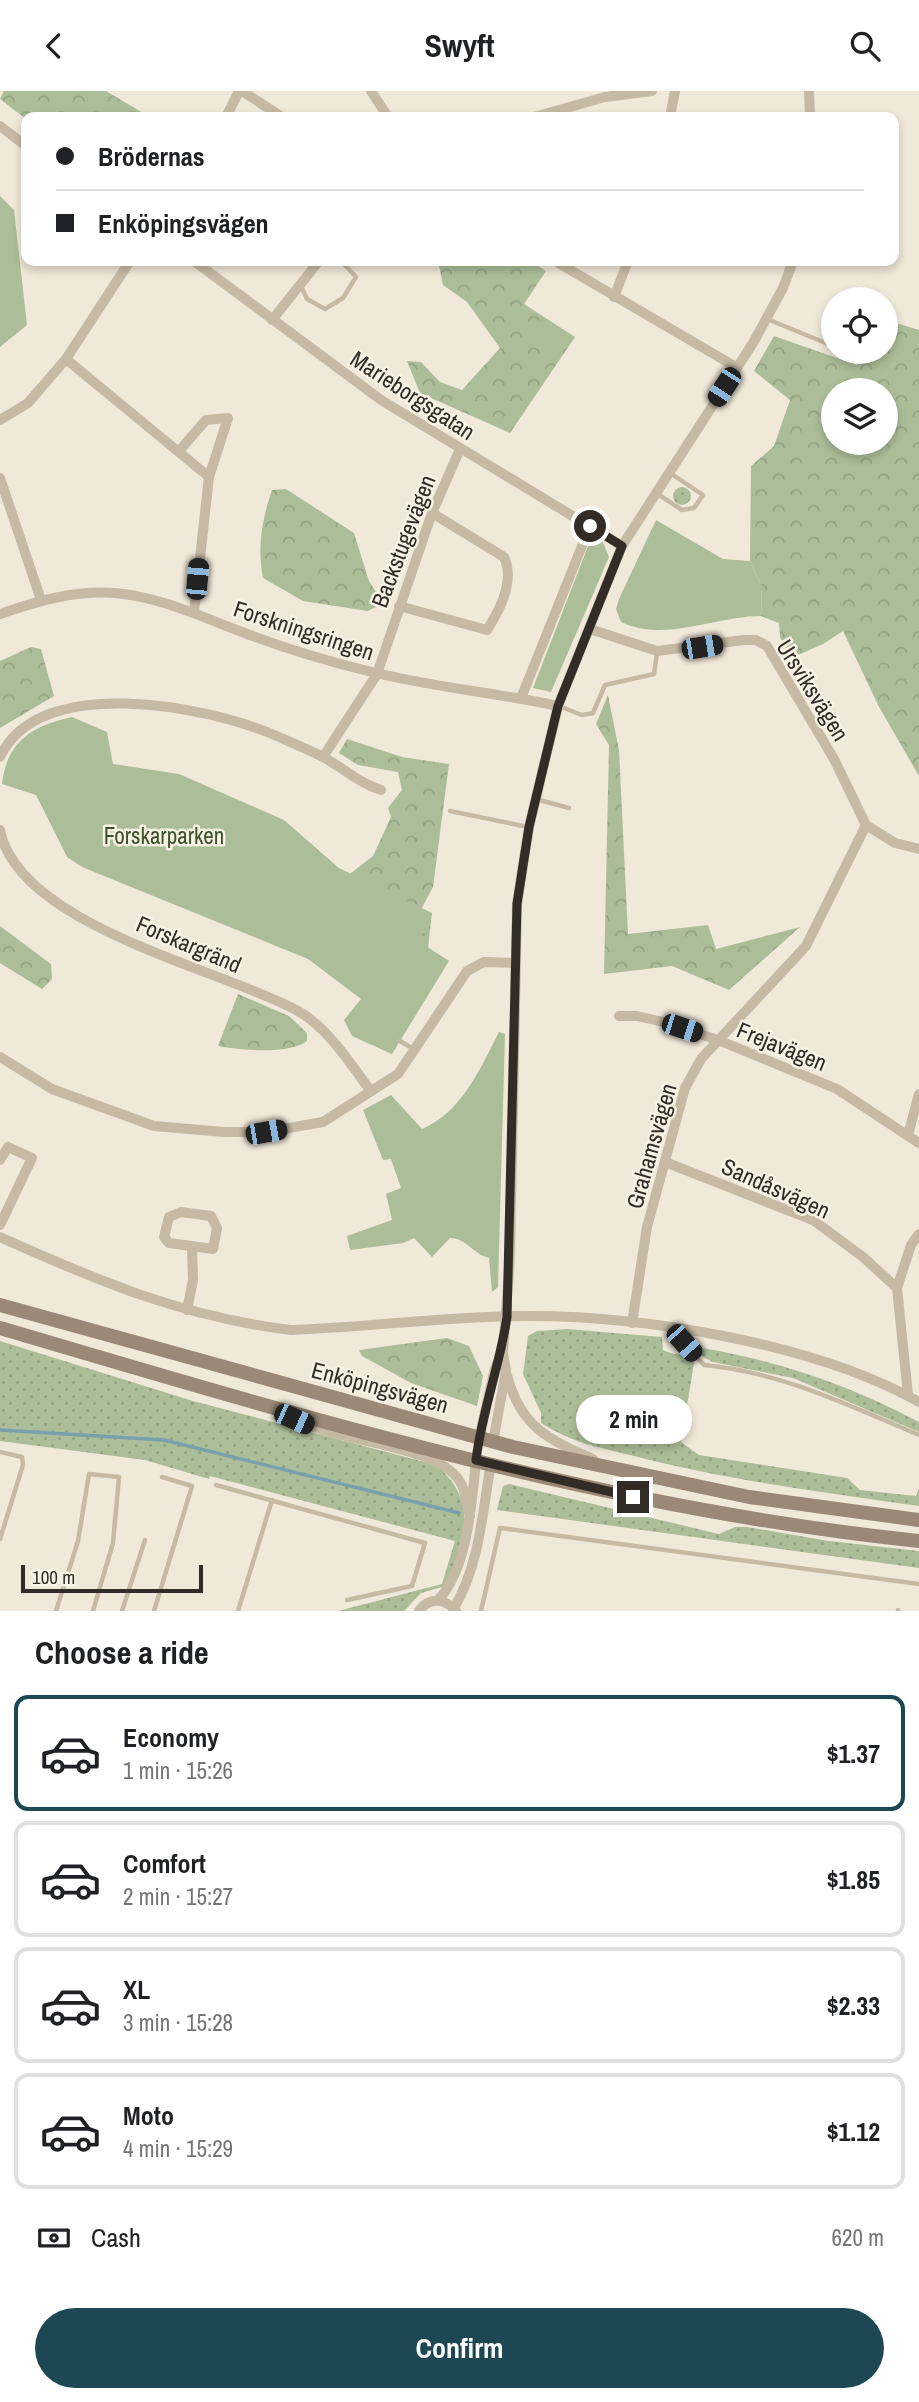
<!DOCTYPE html>
<html lang="en">
<head>
<meta charset="utf-8">
<style>
	body { margin:0; font-family:"Archivo Narrow",sans-serif; background:#f2f2f2; color:#202124; height:100vh; display:flex; flex-direction:column; font-size:26px; white-space:nowrap }
	* { box-sizing:border-box; margin:0 }
	p { font-size:23px; color:#757577 }
	.icon { flex:none; width:38px; height:38px; fill:none; stroke:currentColor; stroke-width:2; stroke-linecap:round; stroke-linejoin:round }
	.map { position:relative; height:1520px; overflow:hidden }
	.side { display:flex; flex-direction:column; background:#fff; flex:1 }
	.side>* { flex:none }
	.top-card { position:absolute; left:21px; top:21px; width:878px; height:154px; border-radius:14px; box-shadow:0 4px 10px #0003; display:grid; align-content:center; height:154px; padding:0 35px; background:#fff }
	.tools { position:absolute; left:821px; top:196px; display:grid; gap:14px }
	.tools a { display:grid; place-items:center; width:77px; height:77px; border-radius:50%; background:#fff; box-shadow:0 4px 10px #0003; font-size:35px }
	.scale { position:absolute; left:21px; bottom:18px; width:182px; box-sizing:border-box; padding-left:7px; border:4px solid #332c26; border-top:0; font-size:19px; line-height:24px; white-space:nowrap; color:#332c26; -webkit-text-stroke:5px #f8f2e4; paint-order:stroke }
	.end { position:absolute; width:32px; height:32px; margin:-16px; border:9px solid #332c26; background:#fff; box-shadow:0 0 0 4px #fff }
	.from { border-radius:50% }
	.bubble { position:absolute; height:49px; border-radius:24px; background:#fff; box-shadow:0 4px 10px #0003; font-size:23px; font-weight:700; line-height:49px; text-align:center }
	.car { position:absolute; width:21px; height:42px; margin:-21px -10px; border-radius:9px; box-shadow:0 0 5px 2px #0007; background:linear-gradient(#222 24%,#8ab4d8 0 40%,#222 0 76%,#8ab4d8 0 86%,#222 0) }
	.top-card b { display:flex; align-items:center; gap:24px; height:66px; font-size:26px }
	.top-card b+b { border-top:2px solid #e0e0e0 }
	.top-card i { width:18px; height:18px; background:#202124 }
	ul { padding:0; list-style:none }
	li { display:flex; align-items:center; gap:21px; height:116px; margin:0 14px 10px; padding:0 21px; border:4px solid #e0e0e0; border-radius:14px }
	li div { flex:1 }
	li b { display:block; font-size:26px }
	li em { font-style:normal; font-weight:700 }
	li.active { border-color:#1d4752 }
	li>.icon { width:63px; height:63px; stroke-width:1.5 }
	h2 { padding:0 35px; font-size:32px; line-height:84px }
	.pay { display:flex; align-items:center; gap:18px; height:77px; padding:0 35px; font-size:26px }
	.pay p { margin-inline-start:auto }
	.action { display:flex; gap:14px; margin-top:auto; padding:14px 35px }
	.action a { flex:1; height:80px; border-radius:42px; background:#1d4752; color:#fff; font-size:28px; font-weight:700; line-height:80px; text-align:center }
	header { display:flex; justify-content:space-between; align-items:center; height:91px; padding:0 35px; background:#fff; font-size:32px; font-weight:700 }
	.map>svg:first-child { display:block }
	.grass { fill:url(#grass-dots) }
	.forest { fill:url(#forest-crowns); fill-rule:evenodd }
	.park { fill:#acbe99 }
	.lines { fill:none; stroke-linecap:round; stroke-linejoin:round }
	.stream { stroke:#78a1ac; stroke-width:3.5 }
	.service { stroke:#c7baa4; stroke-width:4.5 }
	.minor { stroke:#c7baa4; stroke-width:10 }
	.secondary { stroke:#9a8976; stroke-width:14 }
	.route { stroke:#332c26; stroke-width:9 }
	.labels { text-anchor:middle; dominant-baseline:central; stroke-width:5; stroke-linejoin:round; paint-order:stroke }
	.street-label { font-size:23px; fill:#332c26; stroke:#f8f2e4 }
	.park-label { font-size:23px; fill:#3c502a; stroke:#f8f2e4 }
</style>
</head>
<body>
<header><svg class="icon" aria-label="back" viewBox="0 0 24 24"><path d="M15 5l-7 7 7 7"/></svg>Swyft<svg class="icon" aria-label="search" viewBox="0 0 24 24"><circle cx="10" cy="10" r="6"/><path d="M15 15l6 6"/></svg></header>
<div class="map">
<svg width="919" height="1520" viewBox="0 0 919 1520">
	<defs>
		<pattern id="grass-dots" width="8" height="8" patternUnits="userSpaceOnUse" patternTransform="scale(1.75)"><rect width="8" height="8" fill="#acbe99"/><path d="M2 2h.1M6 6h.1" fill="none" stroke="#94a384" stroke-width="1.8" stroke-linecap="round"/></pattern>
		<pattern id="forest-crowns" width="20" height="18" patternUnits="userSpaceOnUse" patternTransform="scale(1.75)"><rect width="20" height="18" fill="#acbe99"/><path d="M2 6a3 3 0 1 1 6 0M12 15a3 3 0 1 1 6 0" fill="none" stroke="#94a384"/></pattern>
	</defs>
	<rect width="100%" height="100%" fill="#f0e8d8"/>
	<g class="grass">
		<circle cx="682" cy="405" r="9"/>
		<polygon points="432,822 428,857 411,846"/>
		<path d="M567,1238L662,1246L663,1259C674,1264 681,1266 691,1258L694,1272L681,1351L699,1364L847,1387L860,1399L916,1405L919,1397V1415C822,1401 725,1389 630,1364C594,1355 573,1352 541,1332V1322L523,1283L528,1245L537,1240Z"/>
		<path d="M0,1250L193,1310L436,1374C479,1410 466,1449 445,1495L421,1502L404,1520H338L442,1493L455,1450L210,1385L209,1388L145,1369L0,1350Z"/>
		<path d="M702,1257C779,1270 850,1294 919,1331V1341L793,1287L713,1271L701,1265Z"/>
		<polygon points="509,1393 719,1443 735,1436 747,1436 829,1450 919,1460 919,1477 497,1419 503,1395"/>
	</g>
	<g class="forest">
		<polygon points="4,0 106,0 143,22 141,26 26,28 0,8"/>
		<polygon points="438,170 530,170 546,180 524,213 575,246 510,342 420,302 407,270 421,271 440,291 462,299 500,257 467,211 443,194"/>
		<path d="M886,229L919,239V685L879,616L843,540L823,553L791,567L780,546L779,532L761,525L762,496L750,470L751,375L774,355L790,309L754,280L774,245L857,274L863,261H886ZM833,299H886V352H833Z"/>
		<path d="M286,398L354,442L369,490L383,512L368,520L303,510L263,487C257,455 262,429 272,399Z"/>
		<polygon points="31,556 41,558 54,605 0,637 0,570"/>
		<polygon points="608,604 619,659 628,843 708,834 716,858 800,836 729,899 672,875 604,883 609,654 596,633"/>
		<polygon points="347,648 402,666 449,673 433,796 410,839 346,786 373,765 391,726 388,717 402,699 398,681 358,674 339,662"/>
		<polygon points="0,835 51,873 52,888 42,898 0,872"/>
		<path d="M238,903L289,925L307,942V950C288,964 241,959 218,955Z"/>
		<polygon points="447,1247 469,1255 483,1285 477,1315 411,1292 362,1265 359,1259"/>
	</g>
	<g class="park">
		<polygon points="0,105 14,119 27,234 0,256"/>
		<polygon points="538,229 570,249 560,266 528,246"/>
		<path d="M656,429L723,468L750,470L762,496L761,525C715,525 665,552 621,531L616,518L619,508Z"/>
		<polygon points="592,445 602,449 609,466 551,601 533,597"/>
		<path d="M72,626L107,641L113,673L179,683L284,729L339,777L432,822L412,846L449,870L392,963L352,945L344,929L361,908L308,868L82,776L67,766L36,704L2,693C7,650 32,635 72,626Z"/>
		<path d="M499,941L505,943L498,1196L492,1201L489,1167C473,1163 466,1147 450,1147L432,1166L414,1147L403,1152L350,1159L347,1145L392,1129L386,1103L401,1097L391,1068L383,1069L363,1019L391,1004L422,1038C462,1021 480,978 499,941Z"/>
	</g>
	<g class="lines">
		<polyline class="stream" points="0,1339 164,1349 459,1422"/>
		<g class="service">
			<polyline points="300,193 307,208 325,218 343,207 356,186 341,170"/>
			<polyline points="767,228 833,255"/>
			<polyline points="847,261 852,261"/>
			<polyline points="656,402 682,419 694,417 703,404 670,382"/>
			<polyline points="559,615 582,624 593,622 605,594 654,583 657,562"/>
			<polyline points="536,708 569,717"/>
			<polyline points="450,720 528,736"/>
			<polyline points="400,950 415,959"/>
			<path d="M682,1240L684,1252L704,1274C781,1281 848,1314 919,1344"/>
			<polyline points="0,1361 22,1366 23,1374 0,1448"/>
			<polyline points="216,1394 425,1452 412,1495 347,1509"/>
			<polyline points="56,1520 78,1450 89,1383 119,1386 113,1452 93,1520"/>
			<polyline points="122,1520 145,1449"/>
			<polyline points="154,1520 192,1395 162,1386"/>
			<polyline points="238,1520 272,1409"/>
			<polyline points="481,1520 500,1437 919,1493"/>
			<polyline points="898,1520 898,1519"/>
		</g>
		<g class="minor">
			<polyline points="242,0 282,26"/>
			<polyline points="371,0 388,26"/>
			<polyline points="809,0 810,26"/>
			<polyline points="226,26 239,0"/>
			<polyline points="534,26 605,6 652,0"/>
			<polyline points="670,26 675,0"/>
			<polyline points="0,35 26,55"/>
			<polyline points="194,170 381,309 622,455"/>
			<polyline points="555,170 736,276"/>
			<polyline points="614,206 628,170"/>
			<polyline points="272,229 319,170"/>
			<polyline points="66,268 209,386"/>
			<polyline points="0,329 28,312 66,268 130,170"/>
			<polyline points="179,360 206,329 228,327 209,386 194,521"/>
			<polyline points="0,387 41,509"/>
			<path d="M399,515L487,539C500,519 515,489 504,466L432,422"/>
			<path d="M0,523C37,510 75,499 115,502C160,506 200,525 242,541C281,556 323,569 364,579C428,596 494,601 558,615"/>
			<polyline points="590,538 657,560 744,549 756,549 767,555 834,668 866,734 895,752 919,758"/>
			<polyline points="521,607 590,435"/>
			<path d="M0,666C39,582 204,615 272,643C288,650 305,657 321,665C343,676 356,691 381,699"/>
			<polyline points="323,666 377,583 432,422 460,358"/>
			<path d="M0,739C18,835 222,878 298,920C328,937 350,972 370,999"/>
			<polyline points="619,925 637,925 663,931 718,949 837,998 919,1052"/>
			<polyline points="0,966 52,998 154,1035 224,1041 266,1041 323,1031 398,983 467,880 484,871 515,872"/>
			<polyline points="908,1044 919,1003"/>
			<polyline points="0,1069 8,1056 32,1067 0,1134"/>
			<polyline points="665,1071 813,1129 863,1166 897,1197"/>
			<polygon points="181,1121 211,1125 217,1137 213,1158 169,1152 164,1146 169,1126"/>
			<path d="M0,1146C98,1190 183,1226 291,1239C370,1236 450,1225 529,1225C647,1225 816,1253 919,1311"/>
			<polyline points="187,1219 193,1189 192,1157"/>
			<polyline points="632,1232 647,1136 685,997 701,968 806,855 866,734"/>
			<path d="M507,1284C520,1335 547,1348 593,1368"/>
			<polyline points="908,1304 897,1197 911,1154 919,1143"/>
			<path d="M291,1326C333,1351 435,1353 459,1389C466,1399 467,1413 470,1425"/>
			<polyline points="479,1347 495,1277 502,1263"/>
			<polyline points="493,1351 506,1280 503,1262 510,1166 517,813 529,736 558,615 622,455 753,252 783,197 793,170"/>
			<path d="M438,1509C468,1479 472,1409 476,1369"/>
			<path d="M454,1517C480,1473 482,1422 491,1373"/>
			<path d="M419,1520C429,1506 445,1507 456,1520"/>
		</g>
		<g class="secondary">
			<polyline points="0,1214 513,1356 749,1406 919,1429"/>
			<path d="M0,1237C301,1326 606,1418 919,1450"/>
		</g>
	</g>
	<g class="lines">
		<path class="route" d="M590,435L622,455L558,615L529,736L517,813L507,1226C500,1274 482,1320 476,1369L633,1406"/>
	</g>
	<g class="labels">
		<g class="street-label">
			<text transform="translate(413 304) rotate(33)">Marieborgsgatan</text>
			<text transform="translate(403 450) rotate(-69)">Backstugevägen</text>
			<text transform="translate(304 539) rotate(18)">Forskningsringen</text>
			<text transform="translate(813 599) rotate(58)">Ursviksvägen</text>
			<text transform="translate(189 853) rotate(23)">Forskargränd</text>
			<text transform="translate(782 955) rotate(22)">Frejavägen</text>
			<text transform="translate(651 1055) rotate(-74)">Grahamsvägen</text>
			<text transform="translate(776 1097) rotate(24)">Sandåsvägen</text>
			<text transform="translate(380 1296) rotate(15)">Enköpingsvägen</text>
		</g>
		<g class="park-label">
			<text x="164" y="744">Forskarparken</text>
		</g>
	</g>
</svg>
<div class="tools">
<a><svg class="icon" aria-label="locate" viewBox="0 0 24 24"><circle cx="12" cy="12" r="6"/><path d="M12 2v4M12 18v4M2 12h4M18 12h4"/></svg></a>
<a><svg class="icon" aria-label="layers" viewBox="0 0 24 24"><path d="M12 4l9 5-9 5-9-5zM3 14l9 5 9-5"/></svg></a>
</div>
<div class="scale">100 m</div>
<i class="end from" style="left:590px;top:435px"></i>
<i class="end" style="left:633px;top:1406px"></i>
<div class="bubble" style="left:576px;top:1304px;width:116px">2 min</div>
<i class="car" style="left:724px;top:296px;rotate:213deg"></i>
<i class="car" style="left:197px;top:488px;rotate:5deg"></i>
<i class="car" style="left:702px;top:556px;rotate:81deg"></i>
<i class="car" style="left:682px;top:937px;rotate:108deg"></i>
<i class="car" style="left:266px;top:1041px;rotate:80deg"></i>
<i class="car" style="left:684px;top:1252px;rotate:138deg"></i>
<i class="car" style="left:294px;top:1328px;rotate:114deg"></i>
<div class="top-card">
<b><i class="from"></i>Brödernas</b>
<b><i></i>Enköpingsvägen</b>
</div>
</div>
<section class="side">
<h2>Choose a ride</h2>
<ul>
<li class="active"><svg class="icon" aria-label="car" viewBox="0 0 24 24"><path d="M5 17H2v-5l4-1 3-4h7l3 4 3 1v5h-3M9 17h6M6 11h13"/><circle cx="7" cy="17" r="2"/><circle cx="17" cy="17" r="2"/></svg><div><b>Economy</b><p>1 min · 15:26</p></div><em>$1.37</em></li>
<li><svg class="icon" aria-label="car" viewBox="0 0 24 24"><path d="M5 17H2v-5l4-1 3-4h7l3 4 3 1v5h-3M9 17h6M6 11h13"/><circle cx="7" cy="17" r="2"/><circle cx="17" cy="17" r="2"/></svg><div><b>Comfort</b><p>2 min · 15:27</p></div><em>$1.85</em></li>
<li><svg class="icon" aria-label="car" viewBox="0 0 24 24"><path d="M5 17H2v-5l4-1 3-4h7l3 4 3 1v5h-3M9 17h6M6 11h13"/><circle cx="7" cy="17" r="2"/><circle cx="17" cy="17" r="2"/></svg><div><b>XL</b><p>3 min · 15:28</p></div><em>$2.33</em></li>
<li><svg class="icon" aria-label="car" viewBox="0 0 24 24"><path d="M5 17H2v-5l4-1 3-4h7l3 4 3 1v5h-3M9 17h6M6 11h13"/><circle cx="7" cy="17" r="2"/><circle cx="17" cy="17" r="2"/></svg><div><b>Moto</b><p>4 min · 15:29</p></div><em>$1.12</em></li>
</ul>
<div class="pay"><svg class="icon" aria-label="cash" viewBox="0 0 24 24"><path d="M3 7h18v10H3z"/><circle cx="12" cy="12" r="2"/></svg>Cash<p>620 m</p></div>
<div class="action"><a>Confirm</a></div>
</section>
</body>
</html>
